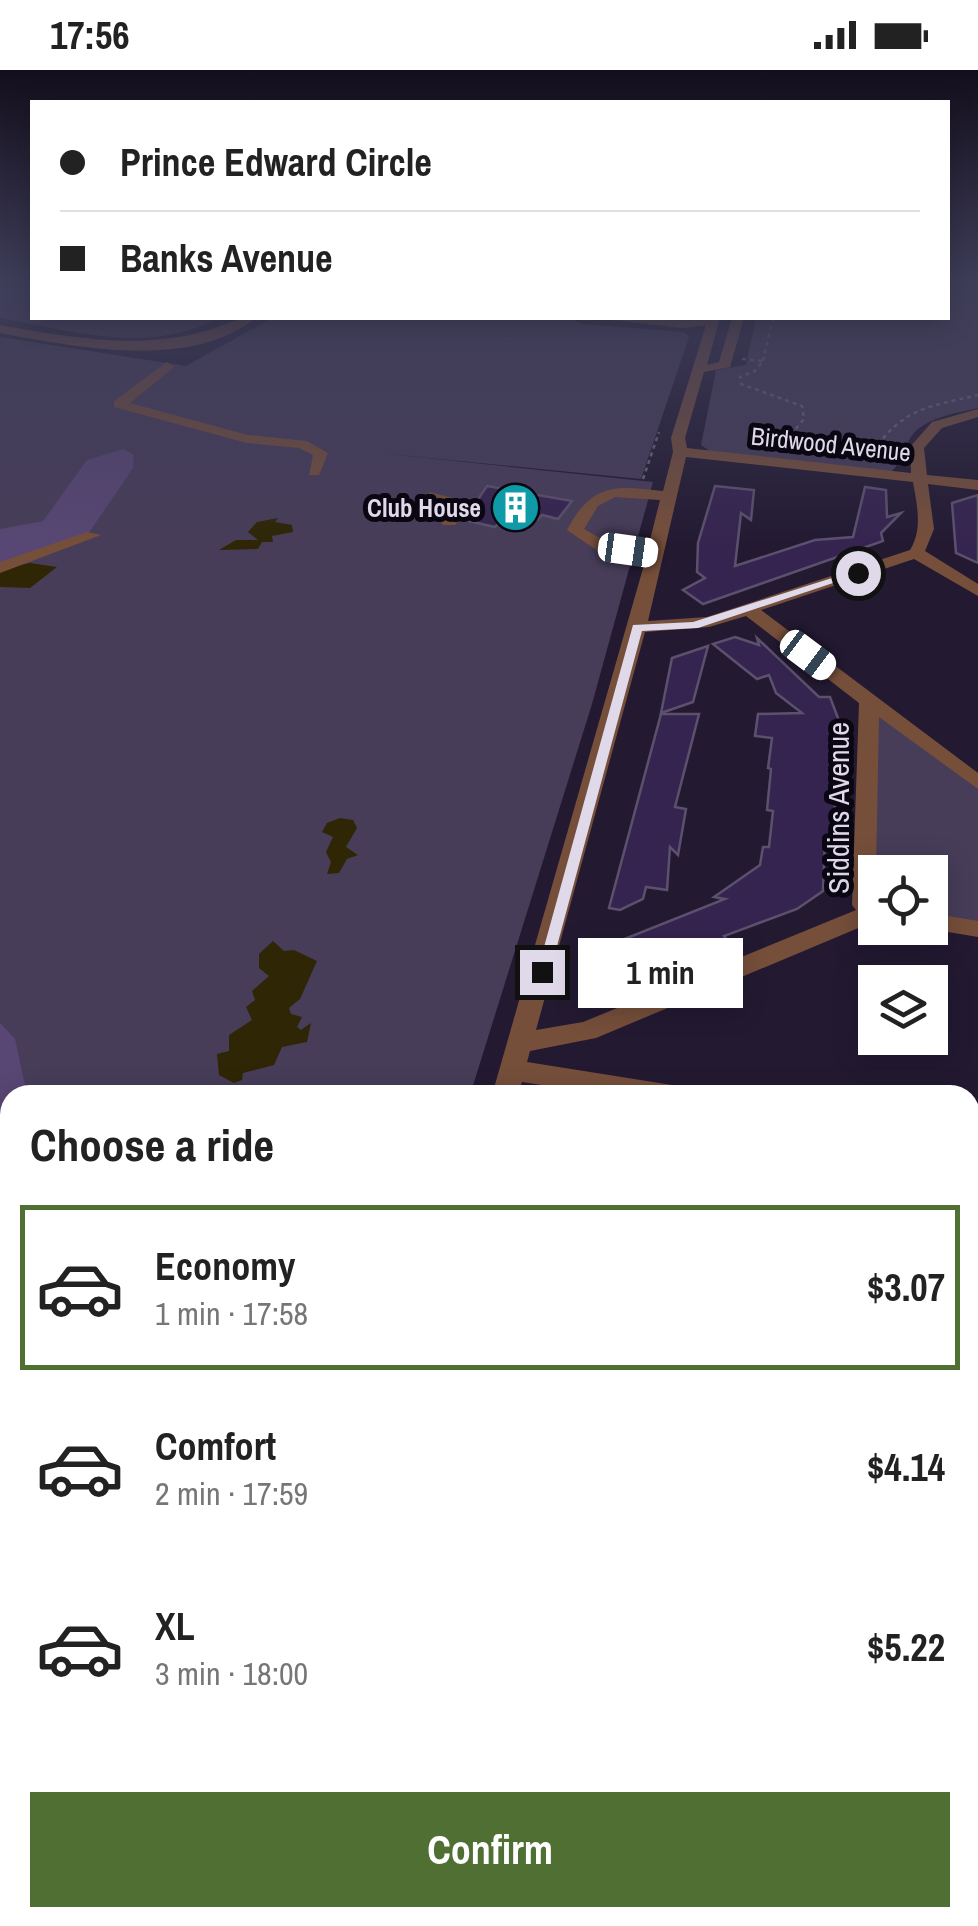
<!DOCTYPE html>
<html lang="en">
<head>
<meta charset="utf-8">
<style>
	body { margin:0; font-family:"Archivo Narrow",sans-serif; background:#f6f6f6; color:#222; height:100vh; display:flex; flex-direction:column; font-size:38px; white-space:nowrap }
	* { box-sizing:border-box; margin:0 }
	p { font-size:32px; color:#767676 }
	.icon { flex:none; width:55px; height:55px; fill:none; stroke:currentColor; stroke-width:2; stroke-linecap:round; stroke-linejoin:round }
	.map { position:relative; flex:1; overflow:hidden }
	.sheet { position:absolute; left:0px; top:1015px; width:980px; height:842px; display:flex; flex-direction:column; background:#fff; border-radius:30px 30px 0 0; box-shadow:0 5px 25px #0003 }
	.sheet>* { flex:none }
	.guide { position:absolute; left:30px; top:30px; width:920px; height:220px; border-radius:0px; box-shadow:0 5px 25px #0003; display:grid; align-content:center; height:220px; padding:0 30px; background:#fff }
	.tools { position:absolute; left:858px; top:785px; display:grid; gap:20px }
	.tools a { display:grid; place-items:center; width:90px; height:90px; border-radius:0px; background:#fff; box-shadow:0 5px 25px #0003; font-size:50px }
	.end { position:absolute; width:45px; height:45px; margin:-22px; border:12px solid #dfd9ea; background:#111; box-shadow:0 0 0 5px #111 }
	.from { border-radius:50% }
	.bubble { position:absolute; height:70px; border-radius:0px; background:#fff; box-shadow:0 5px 25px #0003; font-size:32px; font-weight:800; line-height:70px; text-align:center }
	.car { position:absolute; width:30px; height:60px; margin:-30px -15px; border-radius:12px; box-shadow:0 0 8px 2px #0007; background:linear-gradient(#fff 24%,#345 0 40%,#fff 0 76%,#345 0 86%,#fff 0) }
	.guide b { display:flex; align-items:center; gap:35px; height:95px; font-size:38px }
	.guide b+b { border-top:2px solid #e0e0e0 }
	.guide i { width:25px; height:25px; background:#222 }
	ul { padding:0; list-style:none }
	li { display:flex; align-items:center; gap:30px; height:165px; margin:0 20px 15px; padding:0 10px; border:5px solid transparent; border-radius:0px }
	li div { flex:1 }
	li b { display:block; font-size:38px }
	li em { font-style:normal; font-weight:800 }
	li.current { border-color:#506f33 }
	li>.icon { width:90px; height:90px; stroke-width:1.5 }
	h2 { padding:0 30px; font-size:45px; line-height:120px }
	.button { display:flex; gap:20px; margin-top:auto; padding:20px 30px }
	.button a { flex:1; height:115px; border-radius:0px; background:#506f33; color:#fff; font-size:40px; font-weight:800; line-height:115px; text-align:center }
	.status { display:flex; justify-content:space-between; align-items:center; height:70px; padding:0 50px; background:#fff; direction:ltr }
	.status svg { height:28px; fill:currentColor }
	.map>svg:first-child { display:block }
	.green { fill:#473d59 }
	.forest { fill:#584774 }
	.sand { fill:#2f2605 }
	.building { fill:#35244f; stroke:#5b516d; stroke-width:2.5 }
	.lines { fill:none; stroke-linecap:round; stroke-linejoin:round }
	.path-far1 { stroke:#6e667b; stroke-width:2.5; stroke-dasharray:4 4; stroke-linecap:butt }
	.path { stroke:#6e667b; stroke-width:5; stroke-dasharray:11 11; stroke-linecap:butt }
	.minor { fill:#764f3b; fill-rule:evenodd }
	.route { fill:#dfd9ea }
	.labels { text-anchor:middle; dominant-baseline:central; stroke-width:10; stroke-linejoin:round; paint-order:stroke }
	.far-street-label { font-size:25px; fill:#dfd9ea; stroke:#0b0712 }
	.far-poi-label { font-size:25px; font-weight:bold; fill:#dfd9ea; stroke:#0b0712; text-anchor:end }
	.street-label { font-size:30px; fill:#dfd9ea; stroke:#0b0712 }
</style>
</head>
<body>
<div class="status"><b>17:56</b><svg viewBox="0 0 49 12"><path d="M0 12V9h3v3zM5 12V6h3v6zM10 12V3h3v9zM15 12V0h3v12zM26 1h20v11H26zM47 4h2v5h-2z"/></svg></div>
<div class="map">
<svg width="978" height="1856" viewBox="0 0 978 1856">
	<rect width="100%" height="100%" fill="#231a32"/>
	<g class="green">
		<path d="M0,215H32V248H218C151,285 71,261 0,248Z"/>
		<path d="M948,215H978V338C957,343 923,348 911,367C902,380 904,390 891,402L711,382L701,375L716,300L746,295L756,248H948Z"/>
		<polygon points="272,248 569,248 582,254 685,262 689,267 641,409 379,383 653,412 592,634 470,1025 10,1025 10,1848 211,1848 208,1856 0,1856 0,267 186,296"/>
		<polygon points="869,631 978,713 978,859 930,851 930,802 875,802"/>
		<polygon points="970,1092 978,1094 978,1856 548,1856 549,1848 970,1848"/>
	</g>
	<g class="forest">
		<polygon points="123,379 134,385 133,398 88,464 0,496 0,459 43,451 87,390"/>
		<polygon points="0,953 15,969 27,1025 10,1025 10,1065 0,1079"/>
	</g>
	<g class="sand">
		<polygon points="278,448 275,452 292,455 293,462 272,466 273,472 262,472 258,479 219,480 236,470 258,470 248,462 257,452"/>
		<polygon points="30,493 57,497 30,518 0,517 0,499"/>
		<polygon points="340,748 353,750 357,758 346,777 358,785 347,789 339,803 327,804 331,792 326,782 333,767 322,762 327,753"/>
		<polygon points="273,871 284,881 294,880 317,891 300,929 289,938 291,944 302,947 297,957 301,960 311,953 307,972 282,977 274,995 243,1003 242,1010 234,1013 219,1005 217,984 229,981 229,965 252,950 246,937 255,930 252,921 269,906 259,898 259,884"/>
		<polygon points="9,1426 10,1602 0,1624 0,1427"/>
	</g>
	<g class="building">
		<polygon points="487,416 572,431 558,449 542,445 537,450 507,444 495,457 464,450"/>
		<polygon points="715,416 754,420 751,450 741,443 735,496 815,470 853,467 865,417 886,420 887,447 901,443 881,463 883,471 703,534 683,520 705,508 697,502 698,473"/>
		<polygon points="978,425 978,493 956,483 952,433"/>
		<polygon points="735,567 759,575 757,568 819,627 830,627 841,656 833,762 825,771 823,821 797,839 724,866 728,871 690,886 697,893 666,908 647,916 636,904 605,917 590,900 599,897 593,889 600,886 602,878 725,829 714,827 760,795 763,777 769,777 773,741 767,740 771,699 768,698 772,668 755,666 758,644 802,643 776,623 769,605 757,609 713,574"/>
		<polygon points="708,576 693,632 661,643 672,588"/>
		<polygon points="661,644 699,644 675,737 686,739 678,785 670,777 667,820 646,817 643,829 620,840 609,838"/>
	</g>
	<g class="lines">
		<g class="path-far1">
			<polyline points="742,289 763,291 755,301 740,307 741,314 802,336 804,349 794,361 801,371 887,387"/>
			<polyline points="763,291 773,248"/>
			<path d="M873,381C905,337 928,337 978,325"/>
			<polyline points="643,409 659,362"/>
		</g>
		<polyline class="path" points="660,1848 663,1856"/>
		<g class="minor">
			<path d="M241,248H256C187,301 79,277 0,263V255C83,270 162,284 241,248Z"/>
			<path d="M596,248H720L707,295L719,292L732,248H744L730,297L704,302L685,368L687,378L911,403L910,377L932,352L978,339V347L942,358L924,378L927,405L978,410V420L928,414L934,459L925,481L978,514V526L914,489L761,540L978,703V719L879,647L875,851L596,968L530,981L527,992L672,1015L681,1018L685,1025H606L522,1012L518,1025H492L646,488L595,479L567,460C592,413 614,415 663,421L673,382L671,368L706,255L683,258ZM686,387L913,412C917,435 923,459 910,480L707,547L648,551ZM615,427L660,430L648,478L607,472L584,459L598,436ZM746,546L859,633L852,835L856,840L583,952L536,960L645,562L709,557Z"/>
			<polygon points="167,292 174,296 172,299 130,333 248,365 307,371 328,383 319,405 309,405 313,385 299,378 247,373 114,337 114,331"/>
			<polygon points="429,422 474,433 455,455 443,455 441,452 455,435 429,428"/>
			<polygon points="394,435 400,437 400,443 376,451 368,446"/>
			<polygon points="87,462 101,465 0,503 0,492"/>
			<polygon points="930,843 978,851 978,867 924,858 930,858"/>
			<polygon points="970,1067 978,1068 978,1090 970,1089"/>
			<polygon points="244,1848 286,1848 283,1856 241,1856"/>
		</g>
	</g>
	<linearGradient id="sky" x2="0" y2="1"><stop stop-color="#130e1c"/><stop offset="0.45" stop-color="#3f3e5a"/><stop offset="1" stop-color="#3f3e5a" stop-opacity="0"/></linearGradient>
	<rect width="978" height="475" fill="url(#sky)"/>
	<polygon class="route" points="854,501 863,503 698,558 642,561 550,902 536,906 633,555 693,552"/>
	<defs>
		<symbol id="building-disc" viewBox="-11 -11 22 22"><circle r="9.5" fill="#0f9aa8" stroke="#0b0712"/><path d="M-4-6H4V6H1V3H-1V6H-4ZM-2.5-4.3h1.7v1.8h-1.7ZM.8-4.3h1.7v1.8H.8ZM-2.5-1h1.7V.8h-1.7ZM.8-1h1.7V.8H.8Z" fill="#fff"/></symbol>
	</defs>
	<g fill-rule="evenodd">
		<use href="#building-disc" x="488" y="410" width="55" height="55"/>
	</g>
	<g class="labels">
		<g class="far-street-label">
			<text transform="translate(831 374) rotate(6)">Birdwood Avenue</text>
		</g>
		<g class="far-poi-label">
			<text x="481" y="438">Club House</text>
		</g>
		<g class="street-label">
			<text transform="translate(838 738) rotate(-90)">Siddins Avenue</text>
		</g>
	</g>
</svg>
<div class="tools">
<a><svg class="icon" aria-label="locate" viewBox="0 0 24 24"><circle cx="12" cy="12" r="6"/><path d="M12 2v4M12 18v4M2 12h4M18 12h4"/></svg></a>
<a><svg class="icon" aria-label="layers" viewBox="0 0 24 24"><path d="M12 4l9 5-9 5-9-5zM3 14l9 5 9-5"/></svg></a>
</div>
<i class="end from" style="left:858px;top:503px"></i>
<i class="end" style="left:542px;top:902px"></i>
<div class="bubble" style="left:578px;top:868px;width:165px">1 min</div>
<i class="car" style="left:628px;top:480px;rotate:98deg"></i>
<i class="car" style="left:808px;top:585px;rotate:127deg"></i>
<div class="guide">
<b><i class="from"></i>Prince Edward Circle</b>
<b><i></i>Banks Avenue</b>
</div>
<section class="sheet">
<h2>Choose a ride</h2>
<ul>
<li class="current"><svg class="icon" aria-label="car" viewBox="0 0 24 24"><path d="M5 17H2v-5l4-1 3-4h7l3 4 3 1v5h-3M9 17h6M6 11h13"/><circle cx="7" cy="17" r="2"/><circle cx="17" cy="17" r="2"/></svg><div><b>Economy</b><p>1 min · 17:58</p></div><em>$3.07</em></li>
<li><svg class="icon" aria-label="car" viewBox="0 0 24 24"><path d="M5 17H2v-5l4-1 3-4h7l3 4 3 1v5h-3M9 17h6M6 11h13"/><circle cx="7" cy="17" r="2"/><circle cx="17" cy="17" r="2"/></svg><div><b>Comfort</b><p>2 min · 17:59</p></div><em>$4.14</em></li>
<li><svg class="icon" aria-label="car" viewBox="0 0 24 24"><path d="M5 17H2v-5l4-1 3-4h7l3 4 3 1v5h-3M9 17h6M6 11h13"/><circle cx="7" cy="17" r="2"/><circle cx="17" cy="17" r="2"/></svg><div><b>XL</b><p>3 min · 18:00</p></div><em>$5.22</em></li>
</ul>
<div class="button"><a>Confirm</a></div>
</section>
</div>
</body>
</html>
